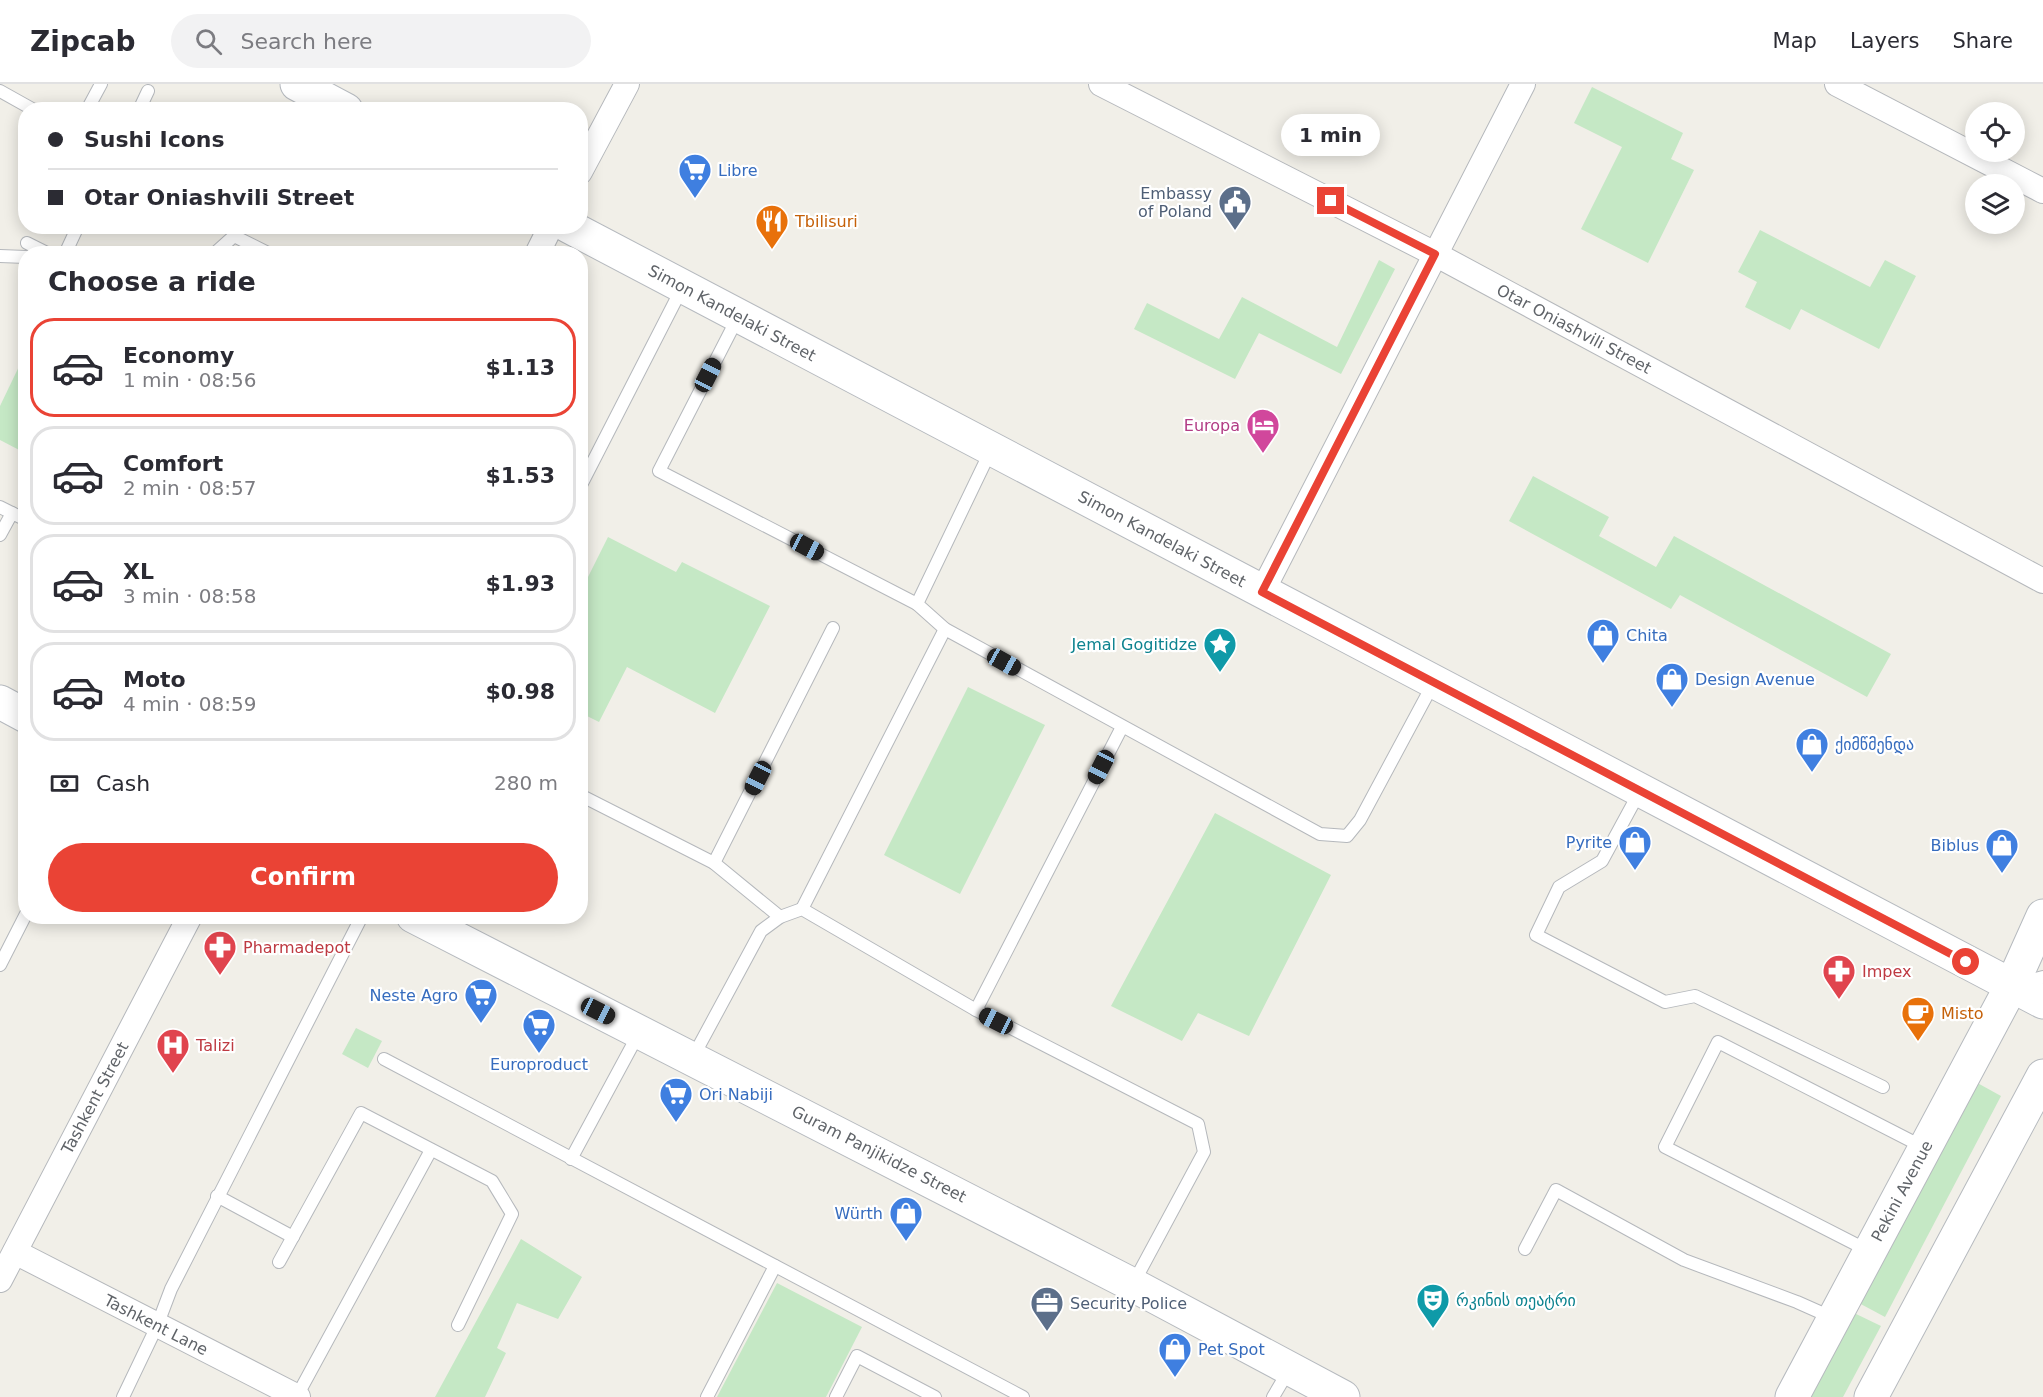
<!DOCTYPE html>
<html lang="en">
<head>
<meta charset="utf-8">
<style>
	body { margin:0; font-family:"DejaVu Sans","Noto Sans Georgian",sans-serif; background:#f2f2f3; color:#2b2b33; height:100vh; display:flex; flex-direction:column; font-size:22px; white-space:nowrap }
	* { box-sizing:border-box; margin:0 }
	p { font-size:20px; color:#7c7c81 }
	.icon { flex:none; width:33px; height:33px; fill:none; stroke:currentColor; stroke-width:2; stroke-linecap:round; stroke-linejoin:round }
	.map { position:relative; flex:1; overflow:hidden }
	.sheet { position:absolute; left:18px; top:162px; width:570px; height:678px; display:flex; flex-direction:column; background:#fff; border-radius:24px; box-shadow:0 3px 15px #0003 }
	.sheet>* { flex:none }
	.hud { position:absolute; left:18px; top:18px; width:570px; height:132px; border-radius:24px; box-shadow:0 3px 15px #0003; display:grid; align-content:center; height:132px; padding:0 30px; background:#fff }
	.buttons { position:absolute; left:1965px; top:18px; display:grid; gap:12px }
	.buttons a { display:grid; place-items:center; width:60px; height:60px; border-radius:50%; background:#fff; box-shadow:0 3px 15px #0003; font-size:30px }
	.end { position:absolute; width:27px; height:27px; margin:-14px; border:8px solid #ea4335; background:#fff; box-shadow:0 0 0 3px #fff }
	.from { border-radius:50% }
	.bubble { position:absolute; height:42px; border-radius:21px; background:#fff; box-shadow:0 3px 15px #0003; font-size:20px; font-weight:800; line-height:42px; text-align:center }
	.car { position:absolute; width:18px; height:36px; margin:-18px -9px; border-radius:8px; box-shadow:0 0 4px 2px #0007; background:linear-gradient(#222 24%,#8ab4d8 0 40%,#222 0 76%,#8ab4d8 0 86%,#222 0) }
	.hud b { display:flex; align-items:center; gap:21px; height:57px; font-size:22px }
	.hud b+b { border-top:2px solid #e1e1e2 }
	.hud i { width:15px; height:15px; background:#2b2b33 }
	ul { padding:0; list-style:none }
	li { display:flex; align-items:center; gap:18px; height:99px; margin:0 12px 9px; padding:0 18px; border:3px solid #e1e1e2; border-radius:24px }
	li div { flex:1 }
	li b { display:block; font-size:22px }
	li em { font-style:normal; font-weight:800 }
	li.active { border-color:#ea4335 }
	li>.icon { width:54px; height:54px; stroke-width:1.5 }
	h2 { padding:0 30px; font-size:27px; line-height:72px }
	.pay { display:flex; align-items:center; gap:15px; height:66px; padding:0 30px; font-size:22px }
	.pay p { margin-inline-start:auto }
	.primary-button { display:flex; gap:12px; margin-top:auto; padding:12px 30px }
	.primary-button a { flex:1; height:69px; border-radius:36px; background:#ea4335; color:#fff; font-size:24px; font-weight:800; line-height:69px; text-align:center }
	header { display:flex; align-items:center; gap:36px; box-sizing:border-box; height:84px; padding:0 30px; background:#fff; border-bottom:2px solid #e1e1e2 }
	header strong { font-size:28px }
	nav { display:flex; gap:33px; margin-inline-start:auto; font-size:21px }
	.search { width:420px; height:54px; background:#f2f2f3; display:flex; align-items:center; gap:15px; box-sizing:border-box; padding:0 21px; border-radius:33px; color:#7c7c81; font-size:22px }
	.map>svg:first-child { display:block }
	.green { fill:#c5e8c5 }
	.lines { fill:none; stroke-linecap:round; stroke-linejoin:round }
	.service-casing { stroke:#b5b8bc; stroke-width:14 }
	.minor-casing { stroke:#b5b8bc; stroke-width:26 }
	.secondary-casing { stroke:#b6babf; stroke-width:35 }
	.service { stroke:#fff; stroke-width:12 }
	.minor { stroke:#fff; stroke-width:24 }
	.secondary { stroke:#fff; stroke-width:33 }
	.route { stroke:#ea4335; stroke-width:8 }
	.labels { text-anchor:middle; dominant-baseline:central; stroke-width:4.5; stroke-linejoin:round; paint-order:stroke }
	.shop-label { font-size:16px; fill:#366cbe; stroke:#fff; text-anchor:start }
	.service-label { font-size:16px; fill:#4e5e75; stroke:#fff; text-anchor:end }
	.food-label { font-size:16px; fill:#c56008; stroke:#fff; text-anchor:start }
	.street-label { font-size:16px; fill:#5f6368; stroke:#fff }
	.hotel-label { font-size:16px; fill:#b23c85; stroke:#fff; text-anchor:end }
	.culture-label { font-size:16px; fill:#0d838f; stroke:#fff; text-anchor:end }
	.health-label { font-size:16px; fill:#be3a42; stroke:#fff; text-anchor:start }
</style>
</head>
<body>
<header>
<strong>Zipcab</strong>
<div class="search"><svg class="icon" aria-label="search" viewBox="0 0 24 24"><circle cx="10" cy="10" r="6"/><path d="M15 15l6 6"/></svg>Search here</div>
<nav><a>Map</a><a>Layers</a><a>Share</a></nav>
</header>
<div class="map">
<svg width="2043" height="1313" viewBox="0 0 2043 1313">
	<rect width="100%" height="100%" fill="#f1efe8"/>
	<g class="green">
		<polygon points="1592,3 1683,49 1671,75 1694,86 1648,179 1581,145 1622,63 1574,39"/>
		<polygon points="1760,146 1870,203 1885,176 1916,192 1879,265 1801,225 1790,246 1745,223 1757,198 1738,188"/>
		<polygon points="1379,176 1395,185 1341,290 1259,249 1235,295 1134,245 1147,219 1219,255 1242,213 1337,263"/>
		<polygon points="25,270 25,369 0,356 0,322"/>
		<polygon points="1533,392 1609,433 1599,452 1656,483 1674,452 1891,570 1867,613 1680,511 1671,525 1509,437"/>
		<polygon points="608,453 676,488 682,478 770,522 715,629 627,583 599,638 581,629 581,507"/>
		<polygon points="968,603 1045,641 960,810 884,771"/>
		<polygon points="1215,729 1331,791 1249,952 1198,929 1182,957 1111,922"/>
		<polygon points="356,944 382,957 368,984 342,970"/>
		<polygon points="1972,996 2001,1012 1885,1233 1857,1218"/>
		<polygon points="521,1155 582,1193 558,1235 517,1219 497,1264 506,1269 485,1313 435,1313"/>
		<polygon points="777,1199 862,1243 826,1313 717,1313"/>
		<polygon points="1852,1228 1881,1242 1843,1313 1808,1313"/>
	</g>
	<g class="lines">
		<defs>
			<g id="service">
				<polyline points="0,7 34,26"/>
				<polyline points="87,26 101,0"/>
				<polyline points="139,26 148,7"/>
				<polyline points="27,159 49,170"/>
				<polyline points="65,170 78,142"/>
				<polyline points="214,170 234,152 270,170"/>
				<polyline points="0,172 26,173"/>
				<polyline points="738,233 659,387 917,520"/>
				<polyline points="991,366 917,520 945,545 1320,750 1347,752 1360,736 1433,600"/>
				<polyline points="580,403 682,204"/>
				<polyline points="0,423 12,429"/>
				<polyline points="0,451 12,429 26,436"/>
				<polyline points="1640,707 1602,777 1559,803 1536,851 1665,918 1695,912 1883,1003"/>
				<polyline points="580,711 714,779 780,833"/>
				<polyline points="714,779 833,544"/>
				<polyline points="802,825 945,545"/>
				<polyline points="0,881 26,830"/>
				<polyline points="2021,899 2043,893"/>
				<polyline points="976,926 1122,643"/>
				<polyline points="693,973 761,847 780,833 802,825 976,926 1198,1040 1204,1068 1133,1200"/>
				<polyline points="384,975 1023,1313"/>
				<polyline points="571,1075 639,949"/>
				<polyline points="217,1112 293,1153"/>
				<polyline points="1525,1165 1556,1106 1684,1176 1797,1218 1833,1234"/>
				<polyline points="1869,1167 1665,1063 1718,958 1925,1064"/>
				<polyline points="279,1178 361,1029 492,1097 512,1130 458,1241"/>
				<polyline points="297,1312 431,1066"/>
				<polyline points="123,1313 157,1242 171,1205 362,832"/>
				<polyline points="707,1313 775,1182"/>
				<polyline points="836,1313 857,1272 935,1313"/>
				<polyline points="1273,1313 1289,1286"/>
			</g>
			<g id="minor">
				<polyline points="1101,0 1435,170 2043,497"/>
				<polyline points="1837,0 2043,107"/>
				<polyline points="580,88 627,0"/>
				<polyline points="537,170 551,142"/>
				<polyline points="1262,508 1523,0"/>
				<polyline points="15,1168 298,1313"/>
				<polyline points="0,1196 190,832"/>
			</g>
			<g id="secondary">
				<polyline points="297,0 346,26"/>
				<polyline points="568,142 2043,918"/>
				<polyline points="0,618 26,632"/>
				<polyline points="413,832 1133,1201 1343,1313"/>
				<polyline points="1792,1313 2012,901 2043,832"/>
				<polyline points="1871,1313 2043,992"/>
			</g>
		</defs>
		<use href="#service" class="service-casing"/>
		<use href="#minor" class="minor-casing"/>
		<use href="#secondary" class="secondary-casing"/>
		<use href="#service" class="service"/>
		<use href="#minor" class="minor"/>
		<use href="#secondary" class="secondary"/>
	</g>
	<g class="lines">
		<polyline class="route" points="1331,117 1435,170 1262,508 1966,878"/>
	</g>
	<defs>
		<symbol id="supermarket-pin" viewBox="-11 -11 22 30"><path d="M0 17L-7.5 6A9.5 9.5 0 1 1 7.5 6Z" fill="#3f7fe0" stroke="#fff"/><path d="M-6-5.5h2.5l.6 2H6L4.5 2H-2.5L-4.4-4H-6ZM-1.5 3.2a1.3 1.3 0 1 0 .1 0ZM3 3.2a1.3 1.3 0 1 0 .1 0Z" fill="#fff"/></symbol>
		<symbol id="civic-pin" viewBox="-11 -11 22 30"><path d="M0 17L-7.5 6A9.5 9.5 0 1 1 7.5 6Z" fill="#5c6f8a" stroke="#fff"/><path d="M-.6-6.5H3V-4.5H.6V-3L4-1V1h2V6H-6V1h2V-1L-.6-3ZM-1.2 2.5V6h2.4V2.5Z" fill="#fff"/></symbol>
		<symbol id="restaurant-pin" viewBox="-11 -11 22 30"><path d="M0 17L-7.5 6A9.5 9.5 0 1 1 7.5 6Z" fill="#e8710a" stroke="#fff"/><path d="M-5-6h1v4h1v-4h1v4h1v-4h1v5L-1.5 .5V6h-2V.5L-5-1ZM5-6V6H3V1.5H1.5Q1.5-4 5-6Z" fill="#fff"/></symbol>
		<symbol id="hotel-pin" viewBox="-11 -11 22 30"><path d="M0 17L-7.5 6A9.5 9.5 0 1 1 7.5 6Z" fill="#d1479c" stroke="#fff"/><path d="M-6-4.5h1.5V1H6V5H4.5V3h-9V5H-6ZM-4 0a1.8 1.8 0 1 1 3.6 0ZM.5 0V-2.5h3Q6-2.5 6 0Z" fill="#fff"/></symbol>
		<symbol id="shop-pin" viewBox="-11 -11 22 30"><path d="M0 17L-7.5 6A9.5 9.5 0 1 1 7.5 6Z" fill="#3f7fe0" stroke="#fff"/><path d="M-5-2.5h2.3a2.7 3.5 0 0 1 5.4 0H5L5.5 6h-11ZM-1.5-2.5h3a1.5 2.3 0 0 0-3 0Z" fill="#fff"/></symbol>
		<symbol id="sight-pin" viewBox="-11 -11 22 30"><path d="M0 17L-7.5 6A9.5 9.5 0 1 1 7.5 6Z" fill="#0f9aa8" stroke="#fff"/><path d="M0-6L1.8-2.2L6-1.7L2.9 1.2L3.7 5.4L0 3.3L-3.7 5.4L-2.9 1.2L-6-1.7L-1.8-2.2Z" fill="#fff"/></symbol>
		<symbol id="pharmacy-pin" viewBox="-11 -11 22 30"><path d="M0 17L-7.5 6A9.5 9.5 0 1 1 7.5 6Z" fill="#e0444e" stroke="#fff"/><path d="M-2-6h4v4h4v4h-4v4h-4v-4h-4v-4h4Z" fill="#fff"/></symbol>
		<symbol id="cafe-pin" viewBox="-11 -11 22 30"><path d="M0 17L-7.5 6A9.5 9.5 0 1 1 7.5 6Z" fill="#e8710a" stroke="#fff"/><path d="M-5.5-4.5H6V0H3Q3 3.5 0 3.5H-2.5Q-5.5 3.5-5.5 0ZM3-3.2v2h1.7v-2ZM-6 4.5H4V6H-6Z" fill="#fff"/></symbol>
		<symbol id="hospital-pin" viewBox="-11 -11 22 30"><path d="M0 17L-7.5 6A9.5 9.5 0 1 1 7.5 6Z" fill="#e0444e" stroke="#fff"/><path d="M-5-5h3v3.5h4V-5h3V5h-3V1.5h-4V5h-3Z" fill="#fff"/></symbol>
		<symbol id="theatre-pin" viewBox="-11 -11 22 30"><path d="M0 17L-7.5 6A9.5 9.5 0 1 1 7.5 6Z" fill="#0f9aa8" stroke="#fff"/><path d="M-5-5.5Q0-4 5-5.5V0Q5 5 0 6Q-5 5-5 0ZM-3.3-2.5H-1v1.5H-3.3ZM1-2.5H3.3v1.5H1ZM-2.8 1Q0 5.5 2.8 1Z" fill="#fff"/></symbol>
		<symbol id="office-pin" viewBox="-11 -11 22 30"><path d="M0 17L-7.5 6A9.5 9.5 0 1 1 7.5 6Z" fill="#5c6f8a" stroke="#fff"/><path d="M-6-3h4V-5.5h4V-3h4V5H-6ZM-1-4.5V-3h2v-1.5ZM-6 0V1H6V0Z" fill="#fff"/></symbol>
	</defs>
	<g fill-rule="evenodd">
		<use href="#supermarket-pin" x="676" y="67" width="38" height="52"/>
		<use href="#civic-pin" x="1216" y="99" width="38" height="52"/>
		<use href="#restaurant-pin" x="753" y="118" width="38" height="52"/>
		<use href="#hotel-pin" x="1244" y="322" width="38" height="52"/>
		<use href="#shop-pin" x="1584" y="532" width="38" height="52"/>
		<use href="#sight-pin" x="1201" y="541" width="38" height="52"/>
		<use href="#shop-pin" x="1653" y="576" width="38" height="52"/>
		<use href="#shop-pin" x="1793" y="641" width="38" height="52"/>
		<use href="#shop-pin" x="1616" y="739" width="38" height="52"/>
		<use href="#shop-pin" x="1983" y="742" width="38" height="52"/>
		<use href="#pharmacy-pin" x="201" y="844" width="38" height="52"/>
		<use href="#pharmacy-pin" x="1820" y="868" width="38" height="52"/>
		<use href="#supermarket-pin" x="462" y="892" width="38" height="52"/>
		<use href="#cafe-pin" x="1899" y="910" width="38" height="52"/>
		<use href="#supermarket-pin" x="520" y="922" width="38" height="52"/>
		<use href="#hospital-pin" x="154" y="942" width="38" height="52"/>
		<use href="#supermarket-pin" x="657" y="991" width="38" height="52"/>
		<use href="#shop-pin" x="887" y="1110" width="38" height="52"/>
		<use href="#theatre-pin" x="1414" y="1197" width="38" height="52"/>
		<use href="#office-pin" x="1028" y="1200" width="38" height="52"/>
		<use href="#shop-pin" x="1156" y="1246" width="38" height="52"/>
	</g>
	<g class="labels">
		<g class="shop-label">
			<text x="718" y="86">Libre</text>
			<text x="1626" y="551">Chita</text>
			<text x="1695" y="595">Design Avenue</text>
			<text x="1835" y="660">ქიმწმენდა</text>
			<text x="1612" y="758" text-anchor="end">Pyrite</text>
			<text x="1979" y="761" text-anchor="end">Biblus</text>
			<text x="458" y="911" text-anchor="end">Neste Agro</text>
			<text x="539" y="980" text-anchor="middle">Europroduct</text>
			<text x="699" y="1010">Ori Nabiji</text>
			<text x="883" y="1129" text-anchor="end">Würth</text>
			<text x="1198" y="1265">Pet Spot</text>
		</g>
		<g class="service-label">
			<text x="1212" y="109">Embassy<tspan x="1212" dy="18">of Poland</tspan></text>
			<text x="1070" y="1219" text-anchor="start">Security Police</text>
		</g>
		<g class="food-label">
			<text x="795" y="137">Tbilisuri</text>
			<text x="1941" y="929">Misto</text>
		</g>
		<g class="street-label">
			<text transform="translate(732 229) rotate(28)">Simon Kandelaki Street</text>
			<text transform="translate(1574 245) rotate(28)">Otar Oniashvili Street</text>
			<text transform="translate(1162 455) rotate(28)">Simon Kandelaki Street</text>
			<text transform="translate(95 1014) rotate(-62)">Tashkent Street</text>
			<text transform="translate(879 1070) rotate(27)">Guram Panjikidze Street</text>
			<text transform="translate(1902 1107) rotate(-62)">Pekini Avenue</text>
			<text transform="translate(156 1241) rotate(27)">Tashkent Lane</text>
		</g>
		<g class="hotel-label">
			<text x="1240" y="341">Europa</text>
		</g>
		<g class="culture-label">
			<text x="1197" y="560">Jemal Gogitidze</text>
			<text x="1456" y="1216" text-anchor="start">რკინის თეატრი</text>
		</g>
		<g class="health-label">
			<text x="243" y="863">Pharmadepot</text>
			<text x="1862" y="887">Impex</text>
			<text x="196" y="961">Talizi</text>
		</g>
	</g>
</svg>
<div class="buttons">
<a><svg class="icon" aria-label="locate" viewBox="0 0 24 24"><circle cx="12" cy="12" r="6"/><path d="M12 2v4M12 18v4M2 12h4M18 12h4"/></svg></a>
<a><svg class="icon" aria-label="layers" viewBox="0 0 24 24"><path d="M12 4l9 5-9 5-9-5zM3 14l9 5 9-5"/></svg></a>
</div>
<i class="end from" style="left:1966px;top:878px"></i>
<i class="end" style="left:1331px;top:117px"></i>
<div class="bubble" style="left:1281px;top:30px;width:99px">1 min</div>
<i class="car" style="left:708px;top:291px;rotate:27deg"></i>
<i class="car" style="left:807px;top:463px;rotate:118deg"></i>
<i class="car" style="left:1004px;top:578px;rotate:119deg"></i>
<i class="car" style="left:1101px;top:683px;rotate:207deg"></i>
<i class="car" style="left:758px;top:694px;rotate:207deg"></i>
<i class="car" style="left:598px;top:927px;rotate:117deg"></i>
<i class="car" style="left:996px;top:937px;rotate:297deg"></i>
<div class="hud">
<b><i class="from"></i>Sushi Icons</b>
<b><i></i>Otar Oniashvili Street</b>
</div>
<section class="sheet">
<h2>Choose a ride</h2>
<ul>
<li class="active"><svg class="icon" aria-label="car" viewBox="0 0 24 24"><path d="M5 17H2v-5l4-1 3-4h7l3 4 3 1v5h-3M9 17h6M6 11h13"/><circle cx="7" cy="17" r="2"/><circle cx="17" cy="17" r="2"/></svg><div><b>Economy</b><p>1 min · 08:56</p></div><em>$1.13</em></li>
<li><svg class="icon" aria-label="car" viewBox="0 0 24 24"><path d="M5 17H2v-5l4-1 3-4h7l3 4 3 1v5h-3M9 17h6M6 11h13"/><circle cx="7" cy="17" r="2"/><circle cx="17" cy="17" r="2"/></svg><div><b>Comfort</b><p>2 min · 08:57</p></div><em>$1.53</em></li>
<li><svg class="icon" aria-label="car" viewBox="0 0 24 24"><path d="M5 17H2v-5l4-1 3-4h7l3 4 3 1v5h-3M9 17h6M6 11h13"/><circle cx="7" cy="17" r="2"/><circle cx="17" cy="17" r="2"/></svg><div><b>XL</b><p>3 min · 08:58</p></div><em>$1.93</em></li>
<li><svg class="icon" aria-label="car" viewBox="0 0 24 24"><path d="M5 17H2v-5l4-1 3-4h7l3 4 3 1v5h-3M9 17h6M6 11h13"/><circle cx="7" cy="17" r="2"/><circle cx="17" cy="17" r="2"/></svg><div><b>Moto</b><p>4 min · 08:59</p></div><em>$0.98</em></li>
</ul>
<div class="pay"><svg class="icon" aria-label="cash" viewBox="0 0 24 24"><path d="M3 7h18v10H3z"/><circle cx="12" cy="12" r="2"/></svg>Cash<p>280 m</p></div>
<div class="primary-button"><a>Confirm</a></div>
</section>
</div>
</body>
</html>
